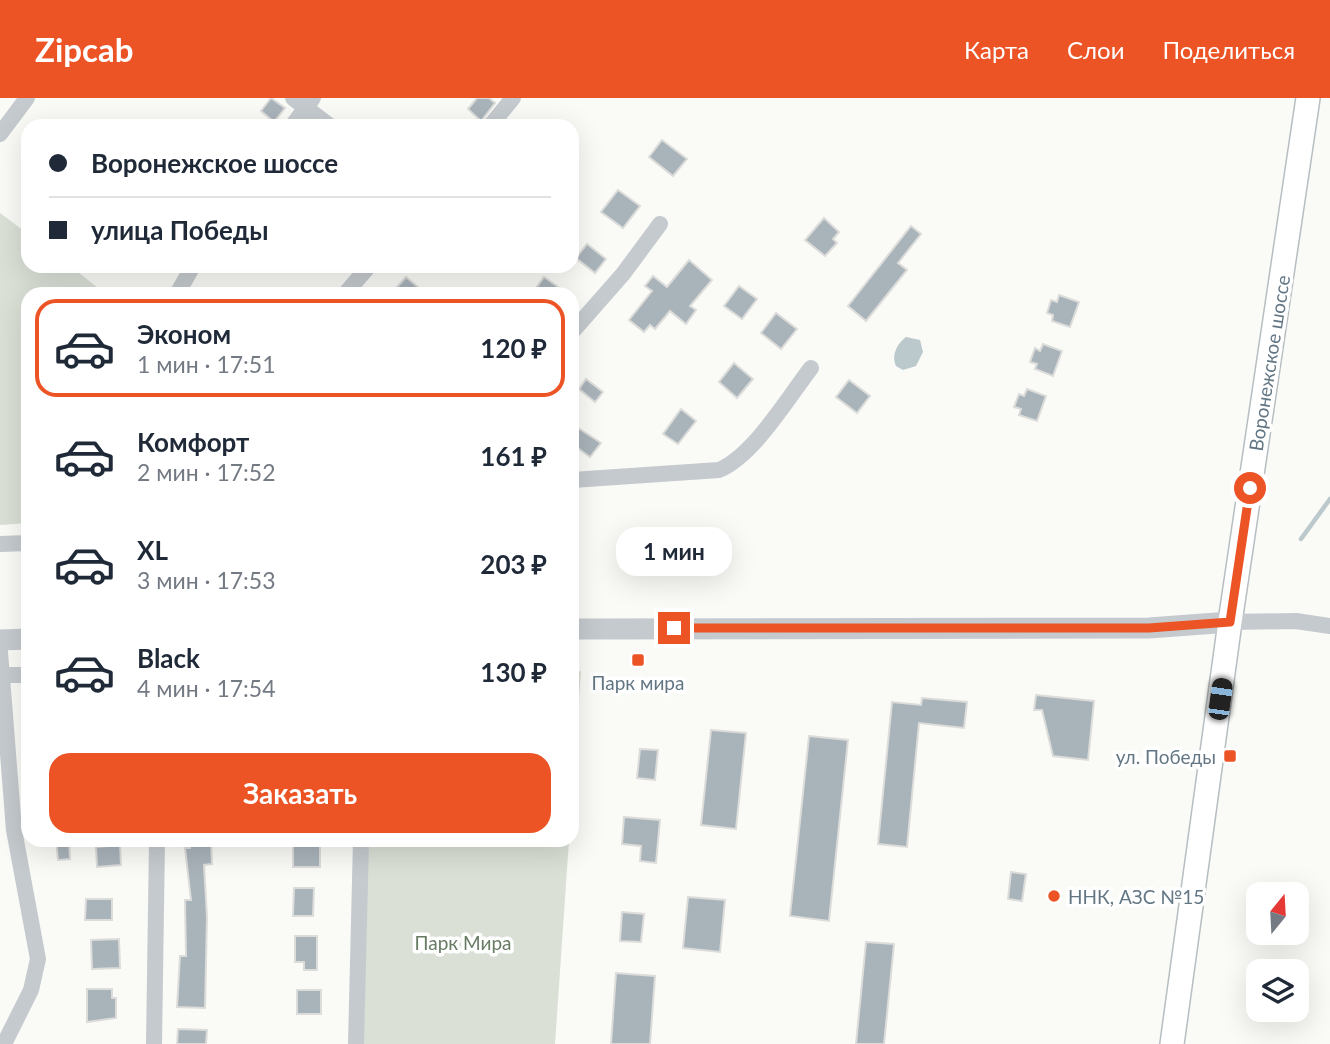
<!DOCTYPE html>
<html lang="ru">
<head>
<meta charset="utf-8">
<style>
	body { margin:0; font-family:Lato,sans-serif; background:#f2f2f3; color:#1f2937; height:100vh; display:flex; flex-direction:column; font-size:26px; white-space:nowrap }
	* { box-sizing:border-box; margin:0 }
	p { font-size:23px; color:#747a83 }
	.icon { flex:none; width:38px; height:38px; fill:none; stroke:currentColor; stroke-width:2; stroke-linecap:round; stroke-linejoin:round }
	.map { position:relative; flex:1; overflow:hidden }
	.panel { position:absolute; left:21px; top:189px; width:558px; height:560px; display:flex; flex-direction:column; background:#fff; border-radius:21px; box-shadow:0 7px 28px #0002 }
	.panel>* { flex:none }
	.banner { position:absolute; left:21px; top:21px; width:558px; height:154px; border-radius:21px; box-shadow:0 7px 28px #0002; display:grid; align-content:center; height:154px; padding:0 28px; background:#fff }
	.needle { width:46px; rotate:18deg }
	.controls { position:absolute; left:1246px; top:784px; display:grid; gap:14px }
	.controls a { display:grid; place-items:center; width:63px; height:63px; border-radius:14px; background:#fff; box-shadow:0 7px 28px #0002; font-size:35px }
	.end { position:absolute; width:32px; height:32px; margin:-16px; border:9px solid #ec5426; background:#fff; box-shadow:0 0 0 4px #fff }
	.from { border-radius:50% }
	.bubble { position:absolute; height:49px; border-radius:21px; background:#fff; box-shadow:0 7px 28px #0002; font-size:23px; font-weight:700; line-height:49px; text-align:center }
	.car { position:absolute; width:21px; height:42px; margin:-21px -10px; border-radius:9px; box-shadow:0 0 5px 2px #0007; background:linear-gradient(#222 24%,#8ab4d8 0 40%,#222 0 76%,#8ab4d8 0 86%,#222 0) }
	.banner b { display:flex; align-items:center; gap:24px; height:66px; font-size:26px }
	.banner b+b { border-top:2px solid #e0e1e3 }
	.banner i { width:18px; height:18px; background:#1f2937 }
	ul { padding:12px 0 0; list-style:none }
	li { display:flex; align-items:center; gap:21px; height:98px; margin:0 14px 10px; padding:0 14px; border:4px solid transparent; border-radius:21px }
	li div { flex:1 }
	li b { display:block; font-size:26px }
	li em { font-style:normal; font-weight:700 }
	li.active { border-color:#ec5426 }
	li>.icon { width:63px; height:63px; stroke-width:1.5 }
	.button { display:flex; gap:14px; margin-top:auto; padding:14px 28px }
	.button a { flex:1; height:80px; border-radius:21px; background:#ec5426; color:#fff; font-size:28px; font-weight:700; line-height:80px; text-align:center }
	header { display:flex; align-items:center; gap:42px; box-sizing:border-box; height:98px; padding:0 35px; background:#ec5426; color:#fff }
	header strong { font-size:33px }
	nav { display:flex; gap:38px; margin-inline-start:auto; font-size:24px }
	.map>svg:first-child { display:block }
	.green { fill:#dae0d6 }
	.water { fill:#bbc8cc }
	.lines { fill:none; stroke-linecap:round; stroke-linejoin:round }
	.stream { stroke:#bbc8cc; stroke-width:4.5 }
	.building { fill:#a9b3ba; stroke:#dcdcda; stroke-width:2 }
	.secondary-casing { stroke:#b7bec2; stroke-width:26 }
	.minor { stroke:#c5cace; stroke-width:16 }
	.tertiary { stroke:#c5cace; stroke-width:21 }
	.secondary { stroke:#fff; stroke-width:23 }
	.route { stroke:#ec5426; stroke-width:9 }
	.poi-dot { fill:#ec5426; stroke:#fff; stroke-width:2.5 }
	.labels { text-anchor:middle; dominant-baseline:central; stroke-width:7; stroke-linejoin:round; paint-order:stroke }
	.street-label { font-size:19px; fill:#637684; stroke:#fff }
	.poi-label { font-size:19px; fill:#637684; stroke:#fff }
	.park-label { font-size:19px; fill:#677b63; stroke:#fff }
</style>
</head>
<body>
<header>
<strong>Zipcab</strong>
<nav><a>Карта</a><a>Слои</a><a>Поделиться</a></nav>
</header>
<div class="map">
<svg width="1330" height="946" viewBox="0 0 1330 946">
	<rect width="100%" height="100%" fill="#fafaf7"/>
	<g class="green">
		<polygon points="0,115 28,136 28,168 70,168 106,196 28,196 28,425 0,427"/>
		<polygon points="581,573 572,700 572,574"/>
		<polygon points="366,742 569,742 555,946 362,946"/>
	</g>
	<path class="water" d="M906,239L920,242L923,254L916,268L903,272L896,268C891,257 897,246 906,239Z"/>
	<g class="lines">
		<polyline class="stream" points="1301,441 1330,401"/>
	</g>
	<g class="building">
		<polygon points="271,0 285,10 274,24 261,13"/>
		<polygon points="477,0 489,0 495,5 481,23 468,11"/>
		<polygon points="662,42 687,61 673,78 649,59"/>
		<polygon points="618,92 640,108 623,130 601,114"/>
		<polygon points="824,120 839,134 833,141 837,145 825,158 805,142"/>
		<polygon points="911,128 921,136 898,165 907,172 866,223 848,208"/>
		<polygon points="587,146 606,161 595,175 576,160"/>
		<polygon points="689,162 712,182 690,208 696,212 686,226 670,213 655,231 650,227 644,234 629,222 652,193 645,188 653,178 667,189"/>
		<polygon points="406,179 426,196 391,196"/>
		<polygon points="544,179 568,196 532,196"/>
		<polygon points="739,188 757,201 742,221 724,208"/>
		<polygon points="1059,197 1079,204 1070,229 1052,223 1053,217 1047,215 1051,202 1057,204"/>
		<polygon points="776,215 797,231 781,251 761,235"/>
		<polygon points="1043,246 1062,253 1053,278 1035,271 1037,266 1030,264 1035,250 1040,253"/>
		<polygon points="734,265 753,281 737,300 719,284"/>
		<polygon points="586,281 603,294 595,304 579,291"/>
		<polygon points="849,282 870,298 857,315 836,299"/>
		<polygon points="1027,291 1046,298 1037,323 1019,317 1021,311 1014,309 1019,296 1024,298"/>
		<polygon points="681,311 696,323 678,346 663,336"/>
		<polygon points="572,326 601,345 590,359 572,346"/>
		<polygon points="1036,597 1094,603 1088,662 1053,658 1042,612 1034,612"/>
		<polygon points="922,600 967,604 964,630 919,625 907,749 878,746 892,604 921,607"/>
		<polygon points="711,632 746,635 736,731 701,727"/>
		<polygon points="809,638 848,642 829,823 790,818"/>
		<polygon points="640,651 658,652 655,682 637,680"/>
		<polygon points="624,719 660,722 656,765 640,763 641,748 622,746"/>
		<polygon points="56,742 69,742 70,761 58,762"/>
		<polygon points="190,742 211,742 212,766 204,767 207,819 205,910 177,909 180,858 186,858 185,802 191,802 185,750 190,750"/>
		<polygon points="293,742 316,742 316,746 320,745 320,769 293,769"/>
		<polygon points="120,747 121,767 97,769 96,749"/>
		<polygon points="1011,774 1026,776 1022,803 1008,801"/>
		<polygon points="294,790 314,790 313,818 293,818"/>
		<polygon points="688,799 725,802 720,854 683,850"/>
		<polygon points="86,801 112,801 112,822 85,822"/>
		<polygon points="622,814 644,816 641,844 620,843"/>
		<polygon points="295,838 317,838 317,872 304,872 304,864 295,864"/>
		<polygon points="119,841 120,870 92,871 91,842"/>
		<polygon points="866,844 894,846 884,946 856,946"/>
		<polygon points="616,875 655,878 650,946 611,946"/>
		<polygon points="87,891 112,891 112,900 116,900 116,920 87,924"/>
		<rect x="297" y="892" width="24" height="24"/>
		<polygon points="178,931 207,932 206,946 177,946"/>
	</g>
	<g class="lines">
		<defs>
			<polyline id="secondary" points="1172,946 1230,524 1308,0"/>
		</defs>
		<use href="#secondary" class="secondary-casing"/>
		<g class="minor">
			<polyline points="293,0 330,28"/>
			<polyline points="292,28 313,0"/>
			<polyline points="490,28 513,0"/>
			<polyline points="0,36 27,0"/>
			<polyline points="177,196 193,168"/>
			<polyline points="345,196 369,168"/>
			<polyline points="572,234 623,176 660,126"/>
			<path d="M572,382L719,372C754,357 787,301 811,270"/>
			<polyline points="0,446 28,445"/>
			<polyline points="1230,524 1296,523 1330,528"/>
			<polyline points="0,554 14,732 38,861 31,892 4,946"/>
			<polyline points="2,577 28,577"/>
			<polyline points="154,946 157,742"/>
			<polyline points="356,946 361,742"/>
		</g>
		<g class="tertiary">
			<polyline points="572,531 1149,530 1230,524"/>
			<polyline points="0,542 28,541"/>
		</g>
		<use href="#secondary" class="secondary"/>
	</g>
	<g class="lines">
		<polyline class="route" points="674,530 1149,530 1230,524 1250,390"/>
	</g>
	<g class="poi-dot">
		<rect x="631" y="555" width="14" height="14" rx="3.5"/>
		<rect x="1223" y="651" width="14" height="14" rx="3.5"/>
		<circle cx="1054" cy="798" r="7"/>
	</g>
	<g class="labels">
		<g class="street-label">
			<text transform="translate(1269 265) rotate(-81)">Воронежское шоссе</text>
		</g>
		<g class="poi-label">
			<text x="638" y="584">Парк мира</text>
			<text x="1216" y="658" text-anchor="end">ул. Победы</text>
			<text x="1068" y="798" text-anchor="start">ННК, АЗС №15</text>
		</g>
		<g class="park-label">
			<text x="463" y="844">Парк Мира</text>
		</g>
	</g>
</svg>
<div class="controls">
<a><svg class="needle" viewBox="-14 -14 28 28"><path d="M0-13l5 13h-10z" fill="#e53935"/><path d="M0 13l5-13h-10z" fill="#747a83"/></svg></a>
<a><svg class="icon" aria-label="layers" viewBox="0 0 24 24"><path d="M12 4l9 5-9 5-9-5zM3 14l9 5 9-5"/></svg></a>
</div>
<i class="end from" style="left:1250px;top:390px"></i>
<i class="end" style="left:674px;top:530px"></i>
<div class="bubble" style="left:616px;top:429px;width:116px">1 мин</div>
<i class="car" style="left:1220px;top:601px;rotate:8deg"></i>
<div class="banner">
<b><i class="from"></i>Воронежское шоссе</b>
<b><i></i>улица Победы</b>
</div>
<section class="panel">
<ul>
<li class="active"><svg class="icon" aria-label="car" viewBox="0 0 24 24"><path d="M5 17H2v-5l4-1 3-4h7l3 4 3 1v5h-3M9 17h6M6 11h13"/><circle cx="7" cy="17" r="2"/><circle cx="17" cy="17" r="2"/></svg><div><b>Эконом</b><p>1 мин · 17:51</p></div><em>120 ₽</em></li>
<li><svg class="icon" aria-label="car" viewBox="0 0 24 24"><path d="M5 17H2v-5l4-1 3-4h7l3 4 3 1v5h-3M9 17h6M6 11h13"/><circle cx="7" cy="17" r="2"/><circle cx="17" cy="17" r="2"/></svg><div><b>Комфорт</b><p>2 мин · 17:52</p></div><em>161 ₽</em></li>
<li><svg class="icon" aria-label="car" viewBox="0 0 24 24"><path d="M5 17H2v-5l4-1 3-4h7l3 4 3 1v5h-3M9 17h6M6 11h13"/><circle cx="7" cy="17" r="2"/><circle cx="17" cy="17" r="2"/></svg><div><b>XL</b><p>3 мин · 17:53</p></div><em>203 ₽</em></li>
<li><svg class="icon" aria-label="car" viewBox="0 0 24 24"><path d="M5 17H2v-5l4-1 3-4h7l3 4 3 1v5h-3M9 17h6M6 11h13"/><circle cx="7" cy="17" r="2"/><circle cx="17" cy="17" r="2"/></svg><div><b>Black</b><p>4 мин · 17:54</p></div><em>130 ₽</em></li>
</ul>
<div class="button"><a>Заказать</a></div>
</section>
</div>
</body>
</html>
